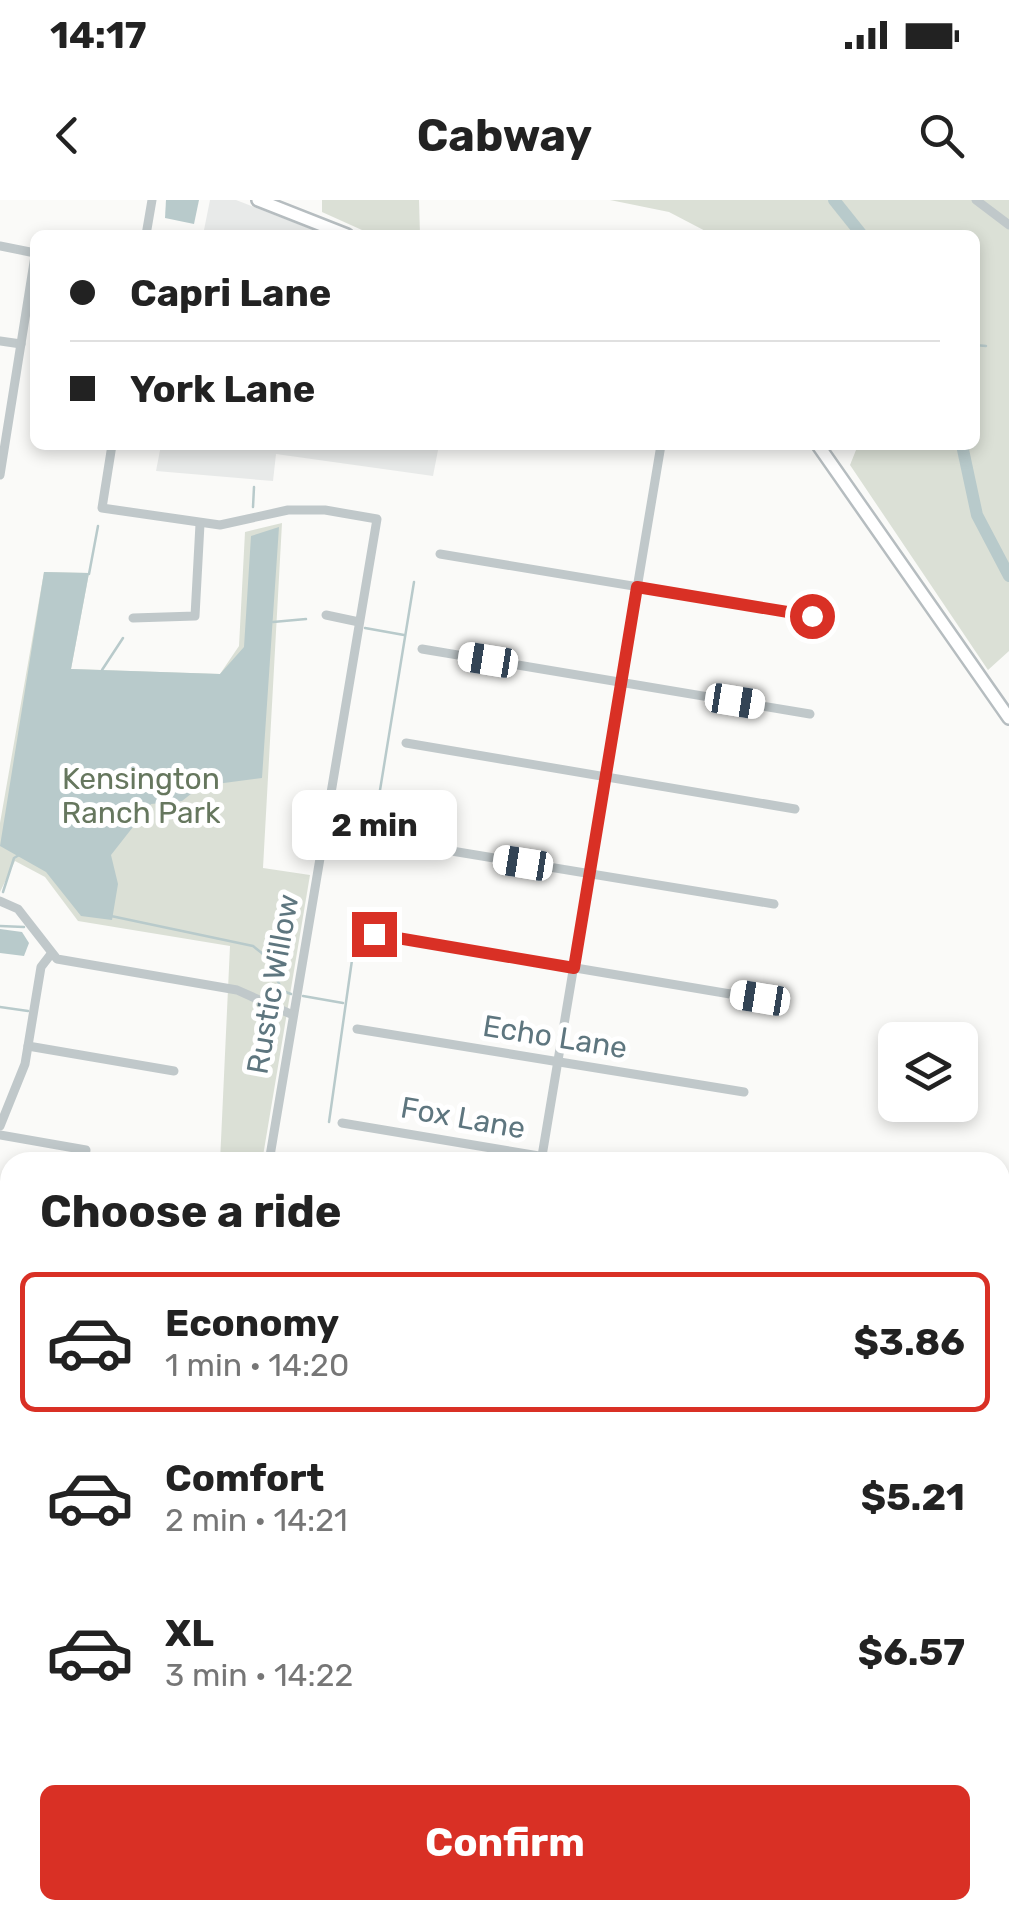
<!DOCTYPE html>
<html lang="en">
<head>
<meta charset="utf-8">
<style>
	body { margin:0; font-family:Rubik,sans-serif; background:#f2f2f2; color:#222; height:100vh; display:flex; flex-direction:column; font-size:38px; white-space:nowrap }
	* { box-sizing:border-box; margin:0 }
	p { font-size:32px; color:#767676 }
	.icon { flex:none; width:55px; height:55px; fill:none; stroke:currentColor; stroke-width:2; stroke-linecap:round; stroke-linejoin:round }
	.map { position:relative; flex:1; overflow:hidden }
	.details { position:absolute; left:0px; top:952px; width:1010px; height:768px; display:flex; flex-direction:column; background:#fff; border-radius:30px 30px 0 0; box-shadow:0 5px 15px #0003 }
	.details>* { flex:none }
	.banner { position:absolute; left:30px; top:30px; width:950px; height:220px; border-radius:15px; box-shadow:0 5px 15px #0003; display:grid; align-content:center; height:220px; padding:0 40px; background:#fff }
	.tools { position:absolute; left:878px; top:822px; display:grid; gap:20px }
	.tools a { display:grid; place-items:center; width:100px; height:100px; border-radius:15px; background:#fff; box-shadow:0 5px 15px #0003; font-size:50px }
	.end { position:absolute; width:45px; height:45px; margin:-22px; border:12px solid #d93025; background:#fff; box-shadow:0 0 0 5px #fff }
	.from { border-radius:50% }
	.bubble { position:absolute; height:70px; border-radius:15px; background:#fff; box-shadow:0 5px 15px #0003; font-size:32px; font-weight:700; line-height:70px; text-align:center }
	.car { position:absolute; width:30px; height:60px; margin:-30px -15px; border-radius:12px; box-shadow:0 0 8px 2px #0007; background:linear-gradient(#fff 24%,#345 0 40%,#fff 0 76%,#345 0 86%,#fff 0) }
	.banner b { display:flex; align-items:center; gap:35px; height:95px; font-size:38px }
	.banner b+b { border-top:2px solid #e0e0e0 }
	.banner i { width:25px; height:25px; background:#222 }
	ul { padding:0; list-style:none }
	li { display:flex; align-items:center; gap:30px; height:140px; margin:0 20px 15px; padding:0 20px; border:5px solid transparent; border-radius:15px }
	li div { flex:1 }
	li b { display:block; font-size:38px }
	li em { font-style:normal; font-weight:700 }
	li.current { border-color:#d93025 }
	li>.icon { width:90px; height:90px; stroke-width:1.5 }
	h2 { padding:0 40px; font-size:45px; line-height:120px }
	.cta { display:flex; gap:20px; margin-top:auto; padding:20px 40px }
	.cta a { flex:1; height:115px; border-radius:15px; background:#d93025; color:#fff; font-size:40px; font-weight:700; line-height:115px; text-align:center }
	.status { display:flex; justify-content:space-between; align-items:center; height:70px; padding:0 50px; background:#fff; direction:ltr }
	.status svg { height:28px; fill:currentColor }
	header { display:flex; justify-content:space-between; align-items:center; height:130px; padding:0 40px; background:#fff; font-size:45px; font-weight:700 }
	.map>svg:first-child { display:block }
	.built { fill:#e8eae9 }
	.green { fill:#dbe0d6 }
	.water { fill:#b8cacb }
	.lines { fill:none; stroke-linecap:round; stroke-linejoin:round }
	.stream { stroke:#b8cacb; stroke-width:2.5 }
	.river { stroke:#b8cacb; stroke-width:12 }
	.major-casing { stroke:#b6bdc0; stroke-width:16 }
	.minor { stroke:#c0c8ca; stroke-width:9 }
	.major { stroke:#fff; stroke-width:11 }
	.route { stroke:#d93025; stroke-width:12 }
	.labels { text-anchor:middle; dominant-baseline:central; stroke-width:10; stroke-linejoin:round; paint-order:stroke }
	.park-label { font-size:30px; fill:#66775e; stroke:#fff }
	.street-label { font-size:30px; fill:#5e767f; stroke:#fff }
</style>
</head>
<body>
<div class="status"><b>14:17</b><svg viewBox="0 0 49 12"><path d="M0 12V9h3v3zM5 12V6h3v6zM10 12V3h3v9zM15 12V0h3v12zM26 1h20v11H26zM47 4h2v5h-2z"/></svg></div>
<header><svg class="icon" aria-label="back" viewBox="0 0 24 24"><path d="M15 5l-7 7 7 7"/></svg>Cabway<svg class="icon" aria-label="search" viewBox="0 0 24 24"><circle cx="10" cy="10" r="6"/><path d="M15 15l6 6"/></svg></header>
<div class="map">
<svg width="1009" height="1719" viewBox="0 0 1009 1719">
	<rect width="100%" height="100%" fill="#fafaf8"/>
	<g class="built">
		<polygon points="210,0 236,0 326,35 203,35"/>
		<polygon points="161,245 439,245 433,276 276,254 273,281 156,271"/>
	</g>
	<g class="green">
		<polygon points="322,0 419,0 420,35 373,35 322,12"/>
		<polygon points="610,0 1009,0 1009,451 988,470 850,265 858,245 975,245 975,35 713,35 669,12"/>
		<polygon points="282,323 263,668 310,675 262,962 220,962 230,746 78,721 45,677 15,661 0,692 0,623 44,372 89,373 71,469 220,474 239,446 245,332"/>
		<polygon points="0,1278 10,1279 10,1710 620,1710 618,1719 0,1719"/>
	</g>
	<g class="water">
		<polygon points="166,0 199,0 194,24 165,18"/>
		<polygon points="279,327 262,578 201,586 182,601 151,604 111,655 118,684 112,720 81,716 46,672 0,646 44,372 89,373 71,469 220,474 244,447 251,336"/>
		<polygon points="0,729 22,732 29,743 24,756 0,753"/>
	</g>
	<g class="lines">
		<g class="stream">
			<polyline points="975,145 986,146"/>
			<polyline points="253,307 254,287"/>
			<polyline points="89,374 98,326"/>
			<polyline points="273,422 306,419"/>
			<polyline points="365,428 404,435"/>
			<polyline points="102,470 123,438"/>
			<polyline points="373,633 414,382"/>
			<polyline points="3,692 14,658 19,655"/>
			<polyline points="111,716 253,746 263,754 283,791 291,794"/>
			<polyline points="0,726 24,727"/>
			<polyline points="303,796 343,803"/>
			<polyline points="0,807 28,811"/>
			<polyline points="329,922 354,746"/>
			<polyline points="0,1320 10,1320"/>
			<polyline points="1000,1698 1009,1699"/>
			<polyline points="428,1719 430,1710"/>
		</g>
		<g class="river">
			<polyline points="834,0 862,35"/>
			<polyline points="962,245 977,315 1009,376"/>
		</g>
		<defs>
			<g id="major">
				<polyline points="258,0 347,35"/>
				<polyline points="818,245 1009,518"/>
			</g>
		</defs>
		<use href="#major" class="major-casing"/>
		<g class="minor">
			<polyline points="976,0 1009,25"/>
			<polyline points="146,35 152,0"/>
			<polyline points="0,46 35,53"/>
			<polyline points="0,141 21,144"/>
			<polyline points="112,245 102,308 220,325 288,310 325,310 377,319 269,962"/>
			<polyline points="0,275 35,56"/>
			<polyline points="440,354 832,419"/>
			<polyline points="326,415 359,422"/>
			<polyline points="133,418 195,416 200,324"/>
			<polyline points="422,449 810,514"/>
			<polyline points="406,543 795,609"/>
			<polyline points="391,641 774,704"/>
			<polyline points="0,701 18,709 57,759 237,790 293,815"/>
			<polyline points="374,734 760,799"/>
			<polyline points="357,829 744,892"/>
			<polyline points="28,846 174,871"/>
			<polyline points="342,923 575,962"/>
			<polyline points="0,926 25,864 41,767 51,754"/>
			<polyline points="0,935 86,950 84,962"/>
			<polyline points="541,962 661,245"/>
			<polyline points="0,1231 10,1233"/>
			<polyline points="1000,1410 1009,1412"/>
			<polyline points="415,1719 416,1710"/>
		</g>
		<use href="#major" class="major"/>
	</g>
	<g class="lines">
		<polyline class="route" points="374,734 574,768 637,387 812,416"/>
	</g>
	<g class="labels">
		<g class="park-label">
			<text x="141" y="579">Kensington<tspan x="141" dy="34">Ranch Park</tspan></text>
		</g>
		<g class="street-label">
			<text transform="translate(273 784) rotate(-80)">Rustic Willow</text>
			<text transform="translate(555 837) rotate(9)">Echo Lane</text>
			<text transform="translate(463 918) rotate(10)">Fox Lane</text>
		</g>
	</g>
</svg>
<div class="tools">
<a><svg class="icon" aria-label="layers" viewBox="0 0 24 24"><path d="M12 4l9 5-9 5-9-5zM3 14l9 5 9-5"/></svg></a>
</div>
<i class="end from" style="left:812px;top:416px"></i>
<i class="end" style="left:374px;top:734px"></i>
<div class="bubble" style="left:292px;top:590px;width:165px">2 min</div>
<i class="car" style="left:488px;top:460px;rotate:279deg"></i>
<i class="car" style="left:735px;top:501px;rotate:99deg"></i>
<i class="car" style="left:523px;top:663px;rotate:279deg"></i>
<i class="car" style="left:760px;top:798px;rotate:279deg"></i>
<div class="banner">
<b><i class="from"></i>Capri Lane</b>
<b><i></i>York Lane</b>
</div>
<section class="details">
<h2>Choose a ride</h2>
<ul>
<li class="current"><svg class="icon" aria-label="car" viewBox="0 0 24 24"><path d="M5 17H2v-5l4-1 3-4h7l3 4 3 1v5h-3M9 17h6M6 11h13"/><circle cx="7" cy="17" r="2"/><circle cx="17" cy="17" r="2"/></svg><div><b>Economy</b><p>1 min · 14:20</p></div><em>$3.86</em></li>
<li><svg class="icon" aria-label="car" viewBox="0 0 24 24"><path d="M5 17H2v-5l4-1 3-4h7l3 4 3 1v5h-3M9 17h6M6 11h13"/><circle cx="7" cy="17" r="2"/><circle cx="17" cy="17" r="2"/></svg><div><b>Comfort</b><p>2 min · 14:21</p></div><em>$5.21</em></li>
<li><svg class="icon" aria-label="car" viewBox="0 0 24 24"><path d="M5 17H2v-5l4-1 3-4h7l3 4 3 1v5h-3M9 17h6M6 11h13"/><circle cx="7" cy="17" r="2"/><circle cx="17" cy="17" r="2"/></svg><div><b>XL</b><p>3 min · 14:22</p></div><em>$6.57</em></li>
</ul>
<div class="cta"><a>Confirm</a></div>
</section>
</div>
</body>
</html>
